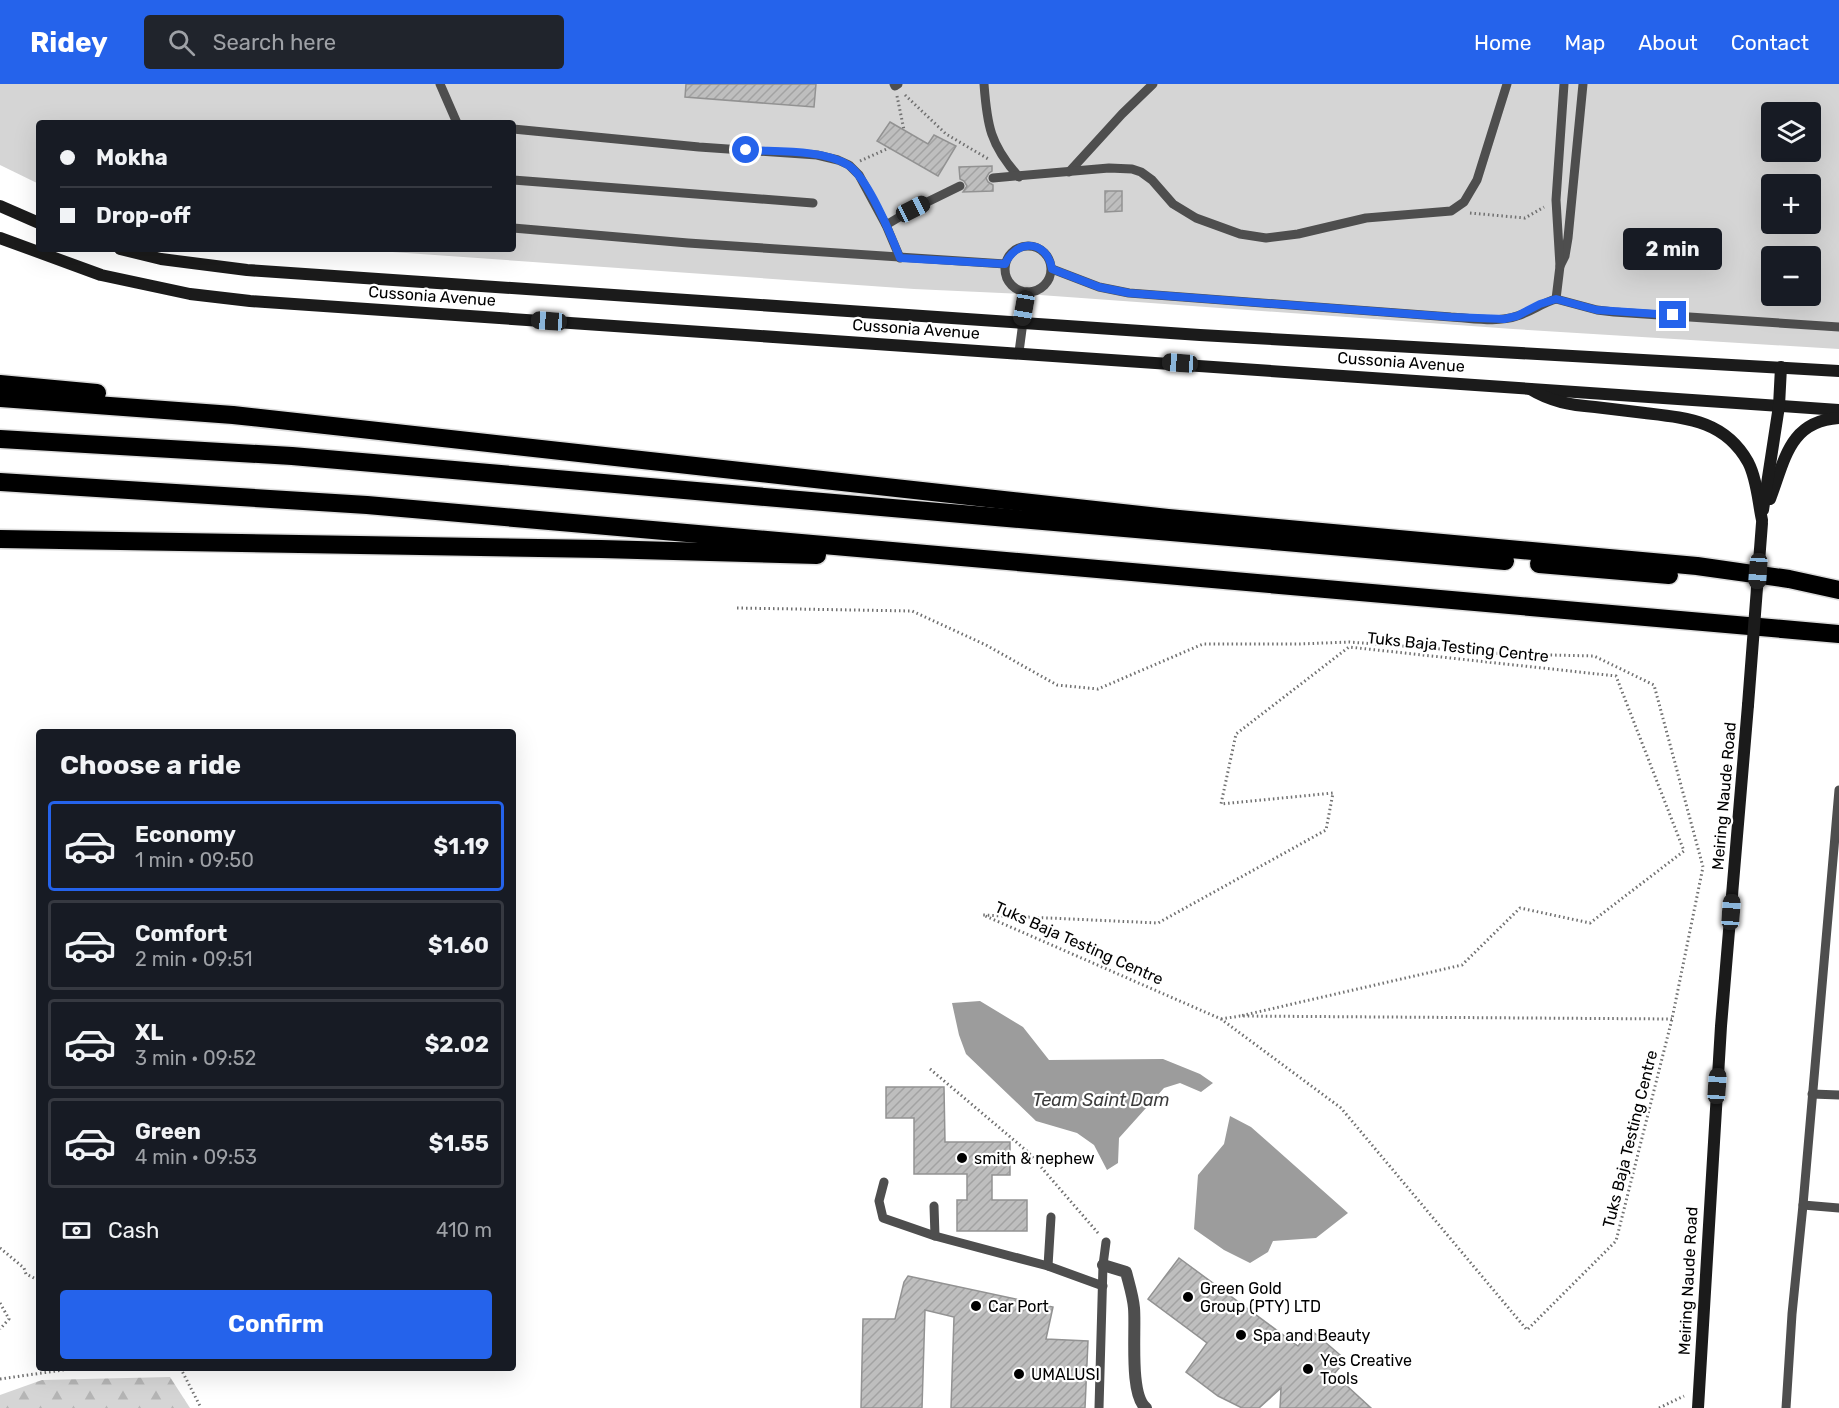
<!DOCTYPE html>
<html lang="en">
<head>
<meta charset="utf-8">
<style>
	body { margin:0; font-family:Rubik,sans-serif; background:#20242c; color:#f1f3f6; height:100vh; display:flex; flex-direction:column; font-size:22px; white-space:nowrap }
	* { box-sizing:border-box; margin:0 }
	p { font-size:20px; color:#9ea1a6 }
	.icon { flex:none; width:33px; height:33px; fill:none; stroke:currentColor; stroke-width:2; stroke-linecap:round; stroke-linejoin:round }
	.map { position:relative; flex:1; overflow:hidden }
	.side { position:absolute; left:36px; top:645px; width:480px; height:642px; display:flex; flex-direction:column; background:#171b24; border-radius:6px; box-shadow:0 6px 24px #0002 }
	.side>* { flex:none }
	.top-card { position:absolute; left:36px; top:36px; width:480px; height:132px; border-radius:6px; box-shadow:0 6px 24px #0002; display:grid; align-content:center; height:132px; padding:0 24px; background:#171b24 }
	.fabs { position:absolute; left:1761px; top:18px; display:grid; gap:12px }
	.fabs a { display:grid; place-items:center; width:60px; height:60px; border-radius:6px; background:#171b24; box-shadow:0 6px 24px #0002; font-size:30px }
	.end { position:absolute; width:27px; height:27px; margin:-14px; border:8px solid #2563eb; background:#fff; box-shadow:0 0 0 3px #fff }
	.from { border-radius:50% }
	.bubble { position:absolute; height:42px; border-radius:6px; background:#171b24; box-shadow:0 6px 24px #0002; font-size:20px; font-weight:700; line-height:42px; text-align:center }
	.car { position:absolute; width:18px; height:36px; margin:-18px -9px; border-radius:8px; box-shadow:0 0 4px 2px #0007; background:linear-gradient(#222 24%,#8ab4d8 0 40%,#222 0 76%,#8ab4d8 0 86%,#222 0) }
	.top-card b { display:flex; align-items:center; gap:21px; height:57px; font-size:22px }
	.top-card b+b { border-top:2px solid #363941 }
	.top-card i { width:15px; height:15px; background:#f1f3f6 }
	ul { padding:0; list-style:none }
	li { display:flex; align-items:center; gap:18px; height:90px; margin:0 12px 9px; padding:0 12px; border:3px solid #363941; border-radius:6px }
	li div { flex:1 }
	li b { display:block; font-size:22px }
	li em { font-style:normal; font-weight:700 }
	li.current { border-color:#2563eb }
	li>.icon { width:54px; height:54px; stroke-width:1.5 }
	h2 { padding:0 24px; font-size:27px; line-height:72px }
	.pay { display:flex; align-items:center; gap:15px; height:66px; padding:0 24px; font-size:22px }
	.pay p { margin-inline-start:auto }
	.cta { display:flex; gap:12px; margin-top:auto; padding:12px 24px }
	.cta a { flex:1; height:69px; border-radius:6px; background:#2563eb; color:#fff; font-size:24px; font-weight:700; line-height:69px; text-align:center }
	header { display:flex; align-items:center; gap:36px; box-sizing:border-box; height:84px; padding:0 30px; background:#2563eb; color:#fff }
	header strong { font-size:28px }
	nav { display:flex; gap:33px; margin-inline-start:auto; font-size:21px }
	.search { width:420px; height:54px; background:#20242c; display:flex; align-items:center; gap:15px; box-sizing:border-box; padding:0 21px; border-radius:6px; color:#9ea1a6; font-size:22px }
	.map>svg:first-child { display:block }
	.grass { fill:#d5d5d5; fill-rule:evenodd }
	.forest { fill:url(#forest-firs) }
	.water { fill:#9c9c9c }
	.building { fill:url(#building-hatch); stroke:#929292; stroke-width:1.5 }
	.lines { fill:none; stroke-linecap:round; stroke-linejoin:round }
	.highway-casing { stroke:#dbdbdb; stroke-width:21 }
	.path { stroke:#707070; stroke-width:3; stroke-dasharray:1.5 3; stroke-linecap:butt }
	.lane { stroke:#4e4e4e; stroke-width:9 }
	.street { stroke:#4e4e4e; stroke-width:12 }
	.secondary { stroke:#1b1b1b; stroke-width:12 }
	.highway { stroke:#000; stroke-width:18 }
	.secondary-bridge { stroke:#1b1b1b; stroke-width:12 }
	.route { stroke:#2563eb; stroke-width:8 }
	.poi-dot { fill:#000; stroke:#fff; stroke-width:2 }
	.labels { text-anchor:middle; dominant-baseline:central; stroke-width:4.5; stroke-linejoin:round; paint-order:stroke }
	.street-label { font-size:16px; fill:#000; stroke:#fff }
	.poi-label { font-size:16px; fill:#000; stroke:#fff; text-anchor:start }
	.water-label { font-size:18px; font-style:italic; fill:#3d3d3d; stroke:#fff }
</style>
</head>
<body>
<header>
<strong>Ridey</strong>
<div class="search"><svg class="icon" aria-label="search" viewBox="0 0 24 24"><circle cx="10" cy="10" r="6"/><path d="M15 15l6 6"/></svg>Search here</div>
<nav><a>Home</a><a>Map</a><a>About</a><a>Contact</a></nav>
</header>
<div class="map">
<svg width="1839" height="1324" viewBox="0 0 1839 1324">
	<defs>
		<pattern id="forest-firs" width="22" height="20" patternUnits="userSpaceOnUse" patternTransform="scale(1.5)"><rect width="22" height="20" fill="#d5d5d5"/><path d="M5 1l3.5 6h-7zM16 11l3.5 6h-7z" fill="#b5b5b5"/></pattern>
		<pattern id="building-hatch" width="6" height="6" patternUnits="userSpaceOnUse" patternTransform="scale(1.5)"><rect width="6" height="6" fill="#bebebe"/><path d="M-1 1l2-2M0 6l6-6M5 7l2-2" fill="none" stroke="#a2a2a2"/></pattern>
	</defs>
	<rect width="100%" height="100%" fill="#fff"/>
	<path class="grass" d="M0,0H1839V265L1513,245L1026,210L914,205L350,165H513V39H39V100L0,81ZM1772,28H1810V68H1772ZM1772,100H1810V140H1772ZM1772,172H1810V212H1772Z"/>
	<polygon class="forest" points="170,1293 190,1324 0,1324 0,1311 42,1296"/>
	<g class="water">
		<polygon points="980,917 1023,943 1049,976 1163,975 1200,990 1213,999 1201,1008 1180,999 1164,1004 1119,1054 1118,1079 1107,1086 1094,1061 1077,1049 1036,1037 966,970 959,951 952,919"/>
		<polygon points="1230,1032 1251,1043 1348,1129 1316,1154 1273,1157 1268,1168 1250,1179 1224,1166 1194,1145 1198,1091 1224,1060"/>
	</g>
	<g class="building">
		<polygon points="686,0 816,0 814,23 685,13"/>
		<polygon points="890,38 928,60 934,51 956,62 938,92 877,57"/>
		<polygon points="992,82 992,87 989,89 986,94 988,98 993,101 993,107 963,108 967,102 964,97 960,95 959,83"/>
		<polygon points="1105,107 1122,107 1122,127 1105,128"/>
		<polygon points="886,1003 944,1003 945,1058 1010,1058 1010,1091 992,1091 992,1116 1027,1116 1027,1147 957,1147 957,1116 967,1116 967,1090 914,1090 914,1034 886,1034"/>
		<polygon points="1179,1174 1298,1262 1311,1246 1346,1276 1334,1290 1371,1324 1280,1324 1281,1304 1259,1324 1242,1324 1218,1312 1186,1288 1207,1259 1148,1215"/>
		<polygon points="908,1192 1053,1223 1046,1255 1088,1257 1085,1324 951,1324 954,1233 925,1226 922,1324 861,1324 863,1235 895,1235 904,1198"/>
	</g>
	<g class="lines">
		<defs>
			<g id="highway">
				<polyline points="0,300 97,309"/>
				<polyline points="0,314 233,331 1168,434 1697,482 1789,495 1839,506"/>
				<polyline points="0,355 292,372 1505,477"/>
				<polyline points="0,398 367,421 1839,550"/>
				<polyline points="0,455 601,465 817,471"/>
				<polyline points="1539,480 1669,491"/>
			</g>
		</defs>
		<use href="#highway" class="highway-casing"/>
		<g class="path">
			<polyline points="905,11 946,50 990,76"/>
			<polyline points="897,12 904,46"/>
			<polyline points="860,77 889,64"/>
			<polyline points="1470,129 1525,134 1544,123"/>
			<polyline points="737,524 912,527 986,561 1057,601 1098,605 1203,560 1300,560 1349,558 1507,570 1594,572 1654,601 1703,783 1672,935 1616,1157 1527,1246 1341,1024 1221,935 983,831 1158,839 1326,746 1333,709 1221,720 1236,650 1349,563 1616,592 1684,767 1590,839 1520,824 1462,881 1240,932"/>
			<polyline points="1221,935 1240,932 1672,935"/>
			<polyline points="930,985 1028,1068 1098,1149"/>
			<polyline points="0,1164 24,1184 26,1190 34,1194 39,1192"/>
			<polyline points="0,1219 9,1235 0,1245"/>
			<polyline points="171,1284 181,1285 201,1324"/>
			<polyline points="0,1295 77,1284"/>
			<polyline points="1659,1324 1684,1312"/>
		</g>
		<g class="lane">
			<polyline points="440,0 457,39"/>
			<polyline points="894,0 895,2 898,0"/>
			<path d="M984,0C987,41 990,61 1019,93"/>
			<polyline points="513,45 699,63 817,71 838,76 849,81 859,91 886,141 900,174"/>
			<polyline points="1069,88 1122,30 1153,0"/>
			<polyline points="993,94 1109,84 1132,85 1141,88 1152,96 1173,120 1196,134 1240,150 1266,154 1298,150 1366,134 1451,127 1464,118 1477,96 1507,0"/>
			<polyline points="513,96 813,119"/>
			<polyline points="886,141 913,125 960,102"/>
			<polyline points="513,144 688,159 1005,180"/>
			<circle cx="1028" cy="185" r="23"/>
			<polyline points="1560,182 1565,172 1568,154 1583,0"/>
			<path d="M1052,185L1099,203L1129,209L1451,233C1472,234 1497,239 1517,232C1531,228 1542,219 1556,215L1560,182L1556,116L1564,0"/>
			<polyline points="1556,215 1597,226 1614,228 1839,243"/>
			<polyline points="1019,268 1027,208"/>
			<polyline points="1812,1010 1839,1011"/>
			<polyline points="884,1098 879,1117 883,1134 935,1152 1048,1182 1103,1202"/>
			<polyline points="1803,1121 1839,1124"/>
			<polyline points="934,1122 935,1152"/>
			<polyline points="1048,1182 1051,1133"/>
			<polyline points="1099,1324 1103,1181 1106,1158"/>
			<polyline points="1786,1324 1792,1230 1803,1121 1839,706"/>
		</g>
		<path class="street" d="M1103,1181L1126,1188C1129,1200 1133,1212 1134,1224C1136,1246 1129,1311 1146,1324"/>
		<g class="secondary">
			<polyline points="0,122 39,139"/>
			<polyline points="0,154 101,191 190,210 250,217 1839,326"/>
			<polyline points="120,165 161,175 247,186 1200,251 1839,287"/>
			<path d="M1530,305C1551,318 1571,321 1595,323C1612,325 1629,327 1645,329C1688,334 1725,337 1748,378C1757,395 1758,418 1762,436"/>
			<path d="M1770,415C1785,376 1789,337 1839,334"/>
			<polyline points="1763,426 1779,322 1781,283"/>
			<polyline points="1698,1324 1721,942 1748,621"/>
		</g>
		<use href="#highway" class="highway"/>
		<polyline class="secondary-bridge" points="1748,621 1762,439"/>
	</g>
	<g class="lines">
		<path class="route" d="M746,66C776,68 822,65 848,81C867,93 891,151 900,174L1005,180C1017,154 1047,156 1052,185L1099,203L1129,209L1451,233L1504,235L1517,232L1540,220L1556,215L1597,226L1673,231"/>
	</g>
	<g class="poi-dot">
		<circle cx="962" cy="1074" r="6"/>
		<circle cx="1188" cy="1213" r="6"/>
		<circle cx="976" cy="1222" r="6"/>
		<circle cx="1241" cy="1251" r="6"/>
		<circle cx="1308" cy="1285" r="6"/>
		<circle cx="1019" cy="1290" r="6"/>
	</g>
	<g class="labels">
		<g class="street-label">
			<text transform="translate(432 212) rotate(4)">Cussonia Avenue</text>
			<text transform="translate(916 245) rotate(4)">Cussonia Avenue</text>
			<text transform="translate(1401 278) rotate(4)">Cussonia Avenue</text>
			<text transform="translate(1458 563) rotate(6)">Tuks Baja Testing Centre</text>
			<text transform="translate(1724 712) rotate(-85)">Meiring Naude Road</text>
			<text transform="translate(1079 859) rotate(24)">Tuks Baja Testing Centre</text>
			<text transform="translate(1630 1055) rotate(-76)">Tuks Baja Testing Centre</text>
			<text transform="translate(1688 1197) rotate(-87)">Meiring Naude Road</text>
		</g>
		<g class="poi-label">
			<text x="974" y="1074">smith &amp; nephew</text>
			<text x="1200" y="1204">Green Gold<tspan x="1200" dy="18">Group (PTY) LTD</tspan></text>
			<text x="988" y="1222">Car Port</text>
			<text x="1253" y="1251">Spa and Beauty</text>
			<text x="1320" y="1276">Yes Creative<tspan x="1320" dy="18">Tools</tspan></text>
			<text x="1031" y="1290">UMALUSI</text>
		</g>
		<g class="water-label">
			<text x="1101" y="1016">Team Saint Dam</text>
		</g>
	</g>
</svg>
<div class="fabs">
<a><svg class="icon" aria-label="layers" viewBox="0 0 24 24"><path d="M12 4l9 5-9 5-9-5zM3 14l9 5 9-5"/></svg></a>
<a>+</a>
<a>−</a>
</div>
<i class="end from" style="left:746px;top:66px"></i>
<i class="end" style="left:1673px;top:231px"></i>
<div class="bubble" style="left:1623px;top:144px;width:99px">2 min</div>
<i class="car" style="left:913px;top:125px;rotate:63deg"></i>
<i class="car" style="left:1024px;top:224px;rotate:190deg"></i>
<i class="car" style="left:549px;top:237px;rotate:274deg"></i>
<i class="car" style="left:1180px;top:279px;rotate:274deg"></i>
<i class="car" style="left:1758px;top:487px;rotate:184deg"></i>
<i class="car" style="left:1731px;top:828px;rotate:4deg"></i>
<i class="car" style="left:1717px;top:1002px;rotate:4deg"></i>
<div class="top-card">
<b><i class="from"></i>Mokha</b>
<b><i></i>Drop-off</b>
</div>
<section class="side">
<h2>Choose a ride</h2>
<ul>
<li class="current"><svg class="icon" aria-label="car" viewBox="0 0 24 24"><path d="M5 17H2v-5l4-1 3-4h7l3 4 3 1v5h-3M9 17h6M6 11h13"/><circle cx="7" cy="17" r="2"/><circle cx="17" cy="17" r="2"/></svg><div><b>Economy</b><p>1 min · 09:50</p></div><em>$1.19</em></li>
<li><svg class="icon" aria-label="car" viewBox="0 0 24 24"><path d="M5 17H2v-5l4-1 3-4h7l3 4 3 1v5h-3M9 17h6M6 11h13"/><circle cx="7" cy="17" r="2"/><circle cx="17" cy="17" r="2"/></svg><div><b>Comfort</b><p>2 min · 09:51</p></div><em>$1.60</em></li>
<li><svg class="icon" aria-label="car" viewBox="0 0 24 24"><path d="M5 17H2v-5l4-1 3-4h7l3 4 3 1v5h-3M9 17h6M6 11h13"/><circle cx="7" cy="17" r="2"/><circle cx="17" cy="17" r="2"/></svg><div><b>XL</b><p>3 min · 09:52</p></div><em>$2.02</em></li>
<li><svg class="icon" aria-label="car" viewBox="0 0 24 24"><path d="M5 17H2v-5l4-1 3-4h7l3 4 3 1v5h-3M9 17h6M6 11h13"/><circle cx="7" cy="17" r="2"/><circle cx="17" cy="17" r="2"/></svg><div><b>Green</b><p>4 min · 09:53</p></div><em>$1.55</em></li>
</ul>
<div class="pay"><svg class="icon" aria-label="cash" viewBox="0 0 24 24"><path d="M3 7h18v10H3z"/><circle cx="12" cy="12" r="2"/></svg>Cash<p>410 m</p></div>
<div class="cta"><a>Confirm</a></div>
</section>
</div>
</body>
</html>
